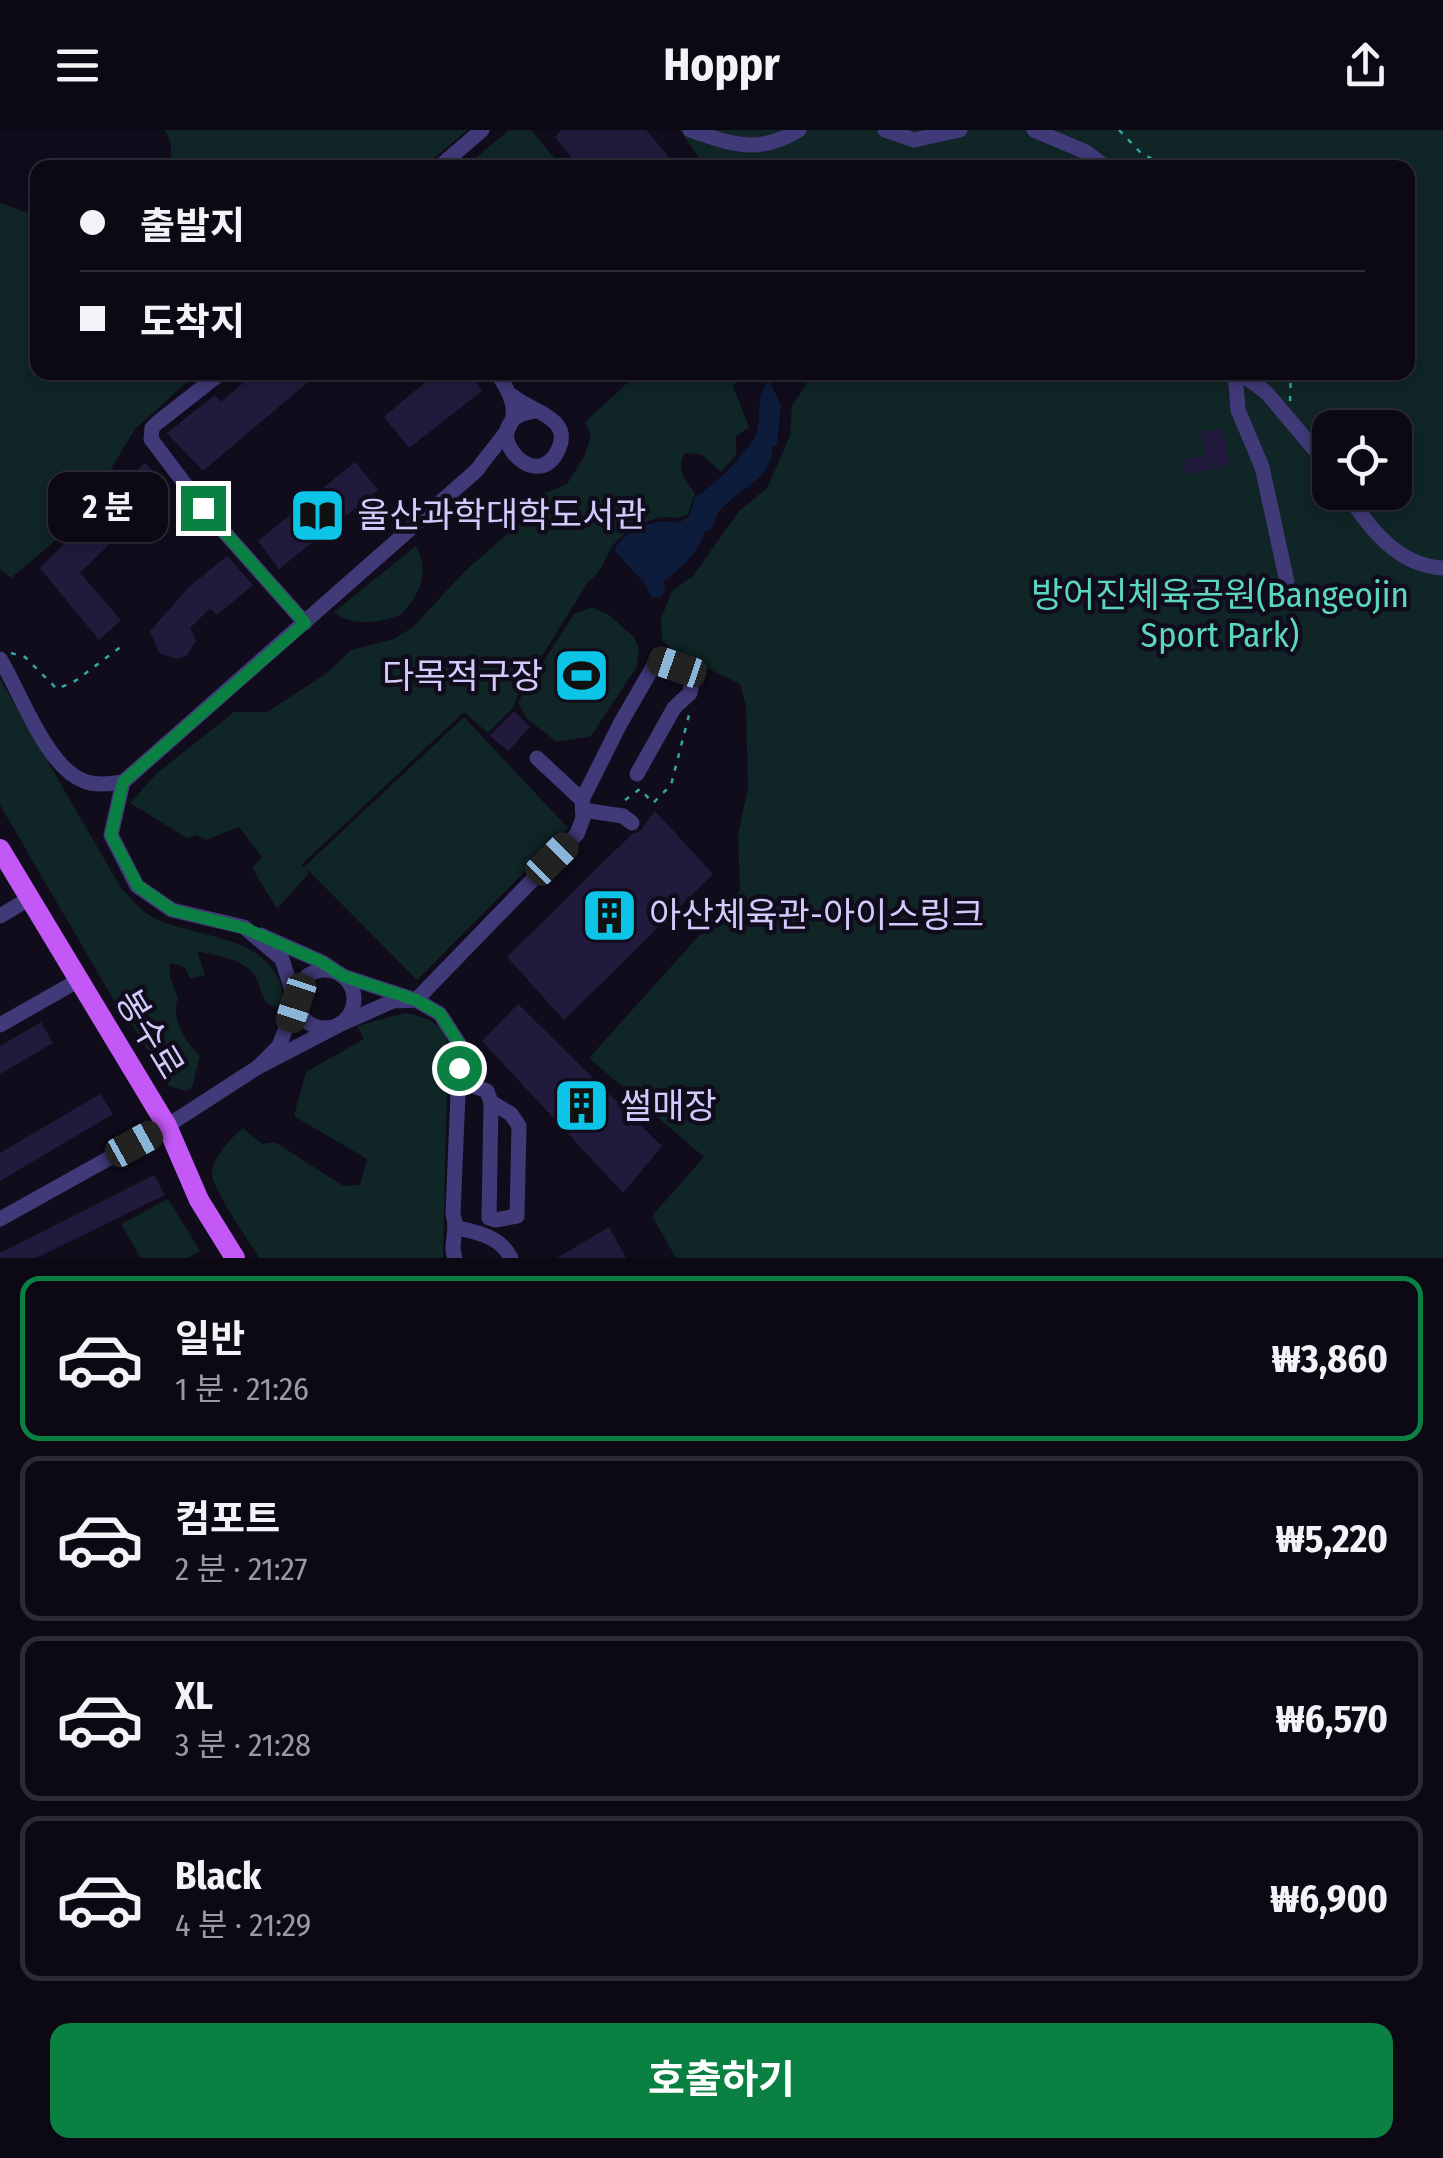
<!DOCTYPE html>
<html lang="ko">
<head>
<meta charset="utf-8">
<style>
	body { margin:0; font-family:"Fira Sans Condensed","Noto Sans KR",sans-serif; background:#15121e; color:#f1f3f6; height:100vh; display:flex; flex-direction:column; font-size:38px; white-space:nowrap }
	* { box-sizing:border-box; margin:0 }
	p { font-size:32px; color:#9a9aa0 }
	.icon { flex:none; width:55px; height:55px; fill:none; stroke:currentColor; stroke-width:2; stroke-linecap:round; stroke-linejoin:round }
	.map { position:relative; height:1128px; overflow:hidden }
	.side { display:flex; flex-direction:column; background:#0c0915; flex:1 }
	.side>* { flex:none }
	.top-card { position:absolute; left:30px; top:30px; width:1385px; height:220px; border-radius:20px; box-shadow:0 5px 15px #0003,0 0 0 2px #2c2a34; display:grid; align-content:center; height:220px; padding:0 50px; background:#0c0915 }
	.tools { position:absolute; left:1312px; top:280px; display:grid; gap:20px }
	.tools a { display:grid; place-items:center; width:100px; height:100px; border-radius:20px; background:#0c0915; box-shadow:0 5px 15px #0003,0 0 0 2px #2c2a34; font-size:50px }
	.end { position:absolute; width:45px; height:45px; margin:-22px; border:12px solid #0b8043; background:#fff; box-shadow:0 0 0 5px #fff }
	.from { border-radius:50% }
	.bubble { position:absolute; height:70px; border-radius:20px; background:#0c0915; box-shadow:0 5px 15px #0003,0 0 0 2px #2c2a34; font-size:32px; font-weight:700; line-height:70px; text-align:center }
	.car { position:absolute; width:30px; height:60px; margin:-30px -15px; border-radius:12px; box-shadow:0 0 8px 2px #0007; background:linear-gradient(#222 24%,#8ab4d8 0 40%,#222 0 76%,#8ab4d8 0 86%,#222 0) }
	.top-card b { display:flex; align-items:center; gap:35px; height:95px; font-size:38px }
	.top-card b+b { border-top:2px solid #2c2a34 }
	.top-card i { width:25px; height:25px; background:#f1f3f6 }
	ul { padding:18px 0 0; list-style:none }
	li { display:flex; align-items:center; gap:30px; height:165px; margin:0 20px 15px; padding:0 30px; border:5px solid #2c2a34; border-radius:20px }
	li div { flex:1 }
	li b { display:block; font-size:38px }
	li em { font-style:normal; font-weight:700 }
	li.active { border-color:#0b8043 }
	li>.icon { width:90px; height:90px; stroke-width:1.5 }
	.action { display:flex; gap:20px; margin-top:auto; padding:20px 50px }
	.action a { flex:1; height:115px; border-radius:20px; background:#0b8043; color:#fff; font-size:40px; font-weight:700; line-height:115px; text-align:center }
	header { display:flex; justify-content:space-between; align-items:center; height:130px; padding:0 50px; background:#0c0915; font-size:45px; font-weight:700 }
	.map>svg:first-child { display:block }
	.green { fill:#102526; fill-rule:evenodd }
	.water { fill:#0d1c3b }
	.building { fill:#221a3c }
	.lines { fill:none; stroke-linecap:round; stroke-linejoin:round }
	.path { stroke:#33a7a6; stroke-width:2.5; stroke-dasharray:5 8; stroke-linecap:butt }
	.minor { stroke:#403a79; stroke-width:15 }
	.major { stroke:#c358f6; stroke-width:20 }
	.route { stroke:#0b8043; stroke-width:12 }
	.labels { text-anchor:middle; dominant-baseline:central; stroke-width:9; stroke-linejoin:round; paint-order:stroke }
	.poi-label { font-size:35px; fill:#d3cafc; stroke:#100c1c; text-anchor:start }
	.park-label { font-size:35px; fill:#5cd7bf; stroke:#100c1c }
	.street-label { font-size:35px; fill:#d3cafc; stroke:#100c1c }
</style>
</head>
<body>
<header><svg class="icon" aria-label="menu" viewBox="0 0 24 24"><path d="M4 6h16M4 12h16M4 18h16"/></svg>Hoppr<svg class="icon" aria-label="share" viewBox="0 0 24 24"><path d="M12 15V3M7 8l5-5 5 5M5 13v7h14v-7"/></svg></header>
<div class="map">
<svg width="1443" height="1128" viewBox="0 0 1443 1128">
	<rect width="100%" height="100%" fill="#100c1c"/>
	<g class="green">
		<polygon points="165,0 468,0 423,37 171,37 171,13"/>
		<polygon points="509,0 531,0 562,37 465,37"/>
		<path d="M680,0H1443V1128H676L652,1086L704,1027L589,928L740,760L738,706L748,657L746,576L740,554L674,522L662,510L661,489L672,461L693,446L739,381L767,358L790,306L792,276L811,246L810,243L1408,242V38L705,37ZM1330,298H1395V362H1330Z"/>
		<polygon points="0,73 37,86 38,242 197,243 135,299 81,389 11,448 0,439"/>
		<path d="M638,243H744L733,256L749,297L736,306V325L721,342L701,324L684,323C676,341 684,348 695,363L688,384C678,389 676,388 666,387C651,387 633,399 621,407C605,419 606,440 588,452L519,563L512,579L488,603L464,582L301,735L304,737L464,587L568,698L417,850L305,737L308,744L277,779L252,738L262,727L239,697L206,710L197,705L187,708L130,673L157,643L234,582H267L327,543L351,520L394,509L413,497L464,442L532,382L543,364L567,354L584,327L591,306L585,292Z"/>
		<path d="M416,416C430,442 420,465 400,485C378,493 353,497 334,482Z"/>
		<polygon points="592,477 609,485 634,507 639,519 637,536 591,606 557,612 527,589 518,572 574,484"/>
		<path d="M0,549L121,758C130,766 139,779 149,785C192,810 263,801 281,856C283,865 285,869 282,878C255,877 266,854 250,840C237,828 214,825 197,821L205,845L190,849L185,837L170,833V847L178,868C170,887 186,914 200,926L192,958L186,961L169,956L135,899L123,886L0,675Z"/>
		<path d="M405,883C425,887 444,892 448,915L443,1128H259C250,1112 212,1059 212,1044C212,1027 231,1008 243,998L262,1014L275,1012L343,1056L360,1055L367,1029L294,986L306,942L364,909L357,896Z"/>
		<polygon points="168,1069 200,1121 187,1128 141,1128 121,1094"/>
	</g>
	<path class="water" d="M769,250L781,275L777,314L772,317C774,351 732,361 718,383C717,384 713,397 712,398L704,402C700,423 679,439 663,452L666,460L660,467L652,468L645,454L614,420C625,400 655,387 678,393L690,386L695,367C707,363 751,319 756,304C763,286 754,265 769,250Z"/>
	<g class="building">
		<polygon points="562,0 646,0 678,38 580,38 555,7"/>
		<polygon points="255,242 320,242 203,341 167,303 215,265 221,272"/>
		<polygon points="437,242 469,242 482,261 409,318 384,287"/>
		<polygon points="1222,298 1230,335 1185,345 1182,330 1205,325 1200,302"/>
		<polygon points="355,332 378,360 279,439 258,411"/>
		<polygon points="145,333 169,356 80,443 121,490 99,510 40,438"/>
		<polygon points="227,426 253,455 217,485 210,478 190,498 196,511 187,525 177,529 159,523 150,501 188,458"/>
		<polygon points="514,581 530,597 508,621 490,606"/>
		<polygon points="655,681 713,744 564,890 507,827 632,704 640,701"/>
		<polygon points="518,874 662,1016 623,1063 482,911"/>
		<polygon points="41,892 53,913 0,944 0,916"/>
		<polygon points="100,964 113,984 0,1051 0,1023"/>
		<polygon points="154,1045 165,1065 36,1128 0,1128 0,1123"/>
		<polygon points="609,1097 626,1128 557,1128"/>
	</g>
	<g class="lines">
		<g class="path">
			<polyline points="1119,0 1140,22 1167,38"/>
			<polyline points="1290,271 1291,242"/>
			<polyline points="11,523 25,527 57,559 75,551 122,516"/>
			<polyline points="625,670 640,659 653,673 671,655 689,585"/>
		</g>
		<g class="minor">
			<path d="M690,0C731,14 759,25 799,0"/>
			<polyline points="885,0 914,10 960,0"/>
			<polyline points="1034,0 1086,22 1107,38"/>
			<polyline points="438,38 482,0"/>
			<polyline points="222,242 157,293 152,298 151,309 203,378 305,493"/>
			<polyline points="1235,242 1238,280 1262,337 1287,452"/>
			<polyline points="1239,242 1267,263 1330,338"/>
			<path d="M513,266C529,281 572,287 559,318C536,372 469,290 535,281"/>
			<path d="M1346,362C1369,398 1398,436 1443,438"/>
			<path d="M0,529C21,563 46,637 84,651C96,656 111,654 123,652"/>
			<polyline points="582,670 620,594 657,530 677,537 692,552 690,563 674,578 637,644"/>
			<polyline points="583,680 623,686 632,693"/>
			<polyline points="0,786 30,768"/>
			<polyline points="261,805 322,832 343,846 416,870 577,704 583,688 582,670 537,628"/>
			<circle cx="325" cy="869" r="29"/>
			<polyline points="0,895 79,850"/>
			<path d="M258,937L279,916L296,873L282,829L244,797L172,780L137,756L111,705L123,652L477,340C507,297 531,291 496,242"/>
			<polyline points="460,942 463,952 487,961 491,972 489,1088 495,1090 517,1086 519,996 511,984 491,972"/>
			<path d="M0,1089L167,996L258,937L339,895L393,871L416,870L440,884L460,915L453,1084C459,1102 449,1113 455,1128"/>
			<path d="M458,1098C480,1103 500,1107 511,1128"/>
		</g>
		<polyline class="major" points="0,719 167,996 199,1070 235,1128"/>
	</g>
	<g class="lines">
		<polyline class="route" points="203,378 305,493 123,652 111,705 138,756 172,780 244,798 322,832 343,846 416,870 440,884 460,915 459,938"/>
	</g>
	<defs>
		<symbol id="library-square" viewBox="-11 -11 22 22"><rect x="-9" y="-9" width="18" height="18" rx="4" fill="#0cc5e6" stroke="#100c1c"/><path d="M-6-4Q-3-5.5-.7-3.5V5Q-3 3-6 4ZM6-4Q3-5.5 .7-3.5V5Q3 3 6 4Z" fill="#111"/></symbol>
		<symbol id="stadium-square" viewBox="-11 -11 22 22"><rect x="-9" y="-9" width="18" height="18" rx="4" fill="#0cc5e6" stroke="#100c1c"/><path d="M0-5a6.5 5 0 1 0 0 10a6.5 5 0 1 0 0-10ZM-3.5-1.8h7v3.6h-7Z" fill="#111"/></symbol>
		<symbol id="building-square" viewBox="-11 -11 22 22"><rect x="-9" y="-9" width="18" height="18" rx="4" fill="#0cc5e6" stroke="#100c1c"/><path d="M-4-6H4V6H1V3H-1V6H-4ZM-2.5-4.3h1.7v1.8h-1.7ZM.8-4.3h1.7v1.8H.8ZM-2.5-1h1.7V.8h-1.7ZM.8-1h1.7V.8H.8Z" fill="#111"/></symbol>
	</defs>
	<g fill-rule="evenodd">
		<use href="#library-square" x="286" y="354" width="63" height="63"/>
		<use href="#stadium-square" x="550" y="514" width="63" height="63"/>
		<use href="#building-square" x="578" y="754" width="63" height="63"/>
		<use href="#building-square" x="550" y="944" width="63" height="63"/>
	</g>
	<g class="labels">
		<g class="poi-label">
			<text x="357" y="385">울산과학대학도서관</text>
			<text x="543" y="546" text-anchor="end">다목적구장</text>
			<text x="649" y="785">아산체육관-아이스링크</text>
			<text x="620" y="976">썰매장</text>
		</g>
		<g class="park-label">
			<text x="1220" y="465">방어진체육공원(Bangeojin<tspan x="1220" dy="40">Sport Park)</tspan></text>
		</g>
		<g class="street-label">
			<text transform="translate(150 904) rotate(59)">봉수로</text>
		</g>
	</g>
</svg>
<div class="tools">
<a><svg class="icon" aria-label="locate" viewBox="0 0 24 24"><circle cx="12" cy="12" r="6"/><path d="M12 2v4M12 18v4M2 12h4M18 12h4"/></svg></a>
</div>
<i class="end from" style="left:459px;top:938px"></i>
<i class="end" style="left:203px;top:378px"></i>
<div class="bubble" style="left:48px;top:342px;width:120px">2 분</div>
<i class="car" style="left:677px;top:537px;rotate:289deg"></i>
<i class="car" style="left:552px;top:729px;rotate:45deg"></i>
<i class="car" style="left:296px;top:873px;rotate:198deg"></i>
<i class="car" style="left:134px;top:1014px;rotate:61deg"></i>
<div class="top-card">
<b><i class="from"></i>출발지</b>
<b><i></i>도착지</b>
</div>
</div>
<section class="side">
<ul>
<li class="active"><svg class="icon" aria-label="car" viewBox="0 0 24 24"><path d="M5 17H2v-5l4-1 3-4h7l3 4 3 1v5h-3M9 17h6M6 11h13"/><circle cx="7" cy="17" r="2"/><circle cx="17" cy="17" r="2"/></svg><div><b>일반</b><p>1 분 · 21:26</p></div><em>₩3,860</em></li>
<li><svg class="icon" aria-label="car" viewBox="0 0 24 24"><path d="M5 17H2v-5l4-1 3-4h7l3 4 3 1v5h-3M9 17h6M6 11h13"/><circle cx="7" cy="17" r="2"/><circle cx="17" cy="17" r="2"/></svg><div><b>컴포트</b><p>2 분 · 21:27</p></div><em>₩5,220</em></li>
<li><svg class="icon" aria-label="car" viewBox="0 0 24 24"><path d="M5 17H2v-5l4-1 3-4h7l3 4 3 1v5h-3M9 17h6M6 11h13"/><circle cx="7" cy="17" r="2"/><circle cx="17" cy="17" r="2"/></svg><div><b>XL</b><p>3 분 · 21:28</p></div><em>₩6,570</em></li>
<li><svg class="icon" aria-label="car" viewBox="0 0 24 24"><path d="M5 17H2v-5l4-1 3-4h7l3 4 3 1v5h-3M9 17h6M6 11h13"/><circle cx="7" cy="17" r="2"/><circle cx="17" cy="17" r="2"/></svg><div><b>Black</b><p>4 분 · 21:29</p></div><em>₩6,900</em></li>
</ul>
<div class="action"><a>호출하기</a></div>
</section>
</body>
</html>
